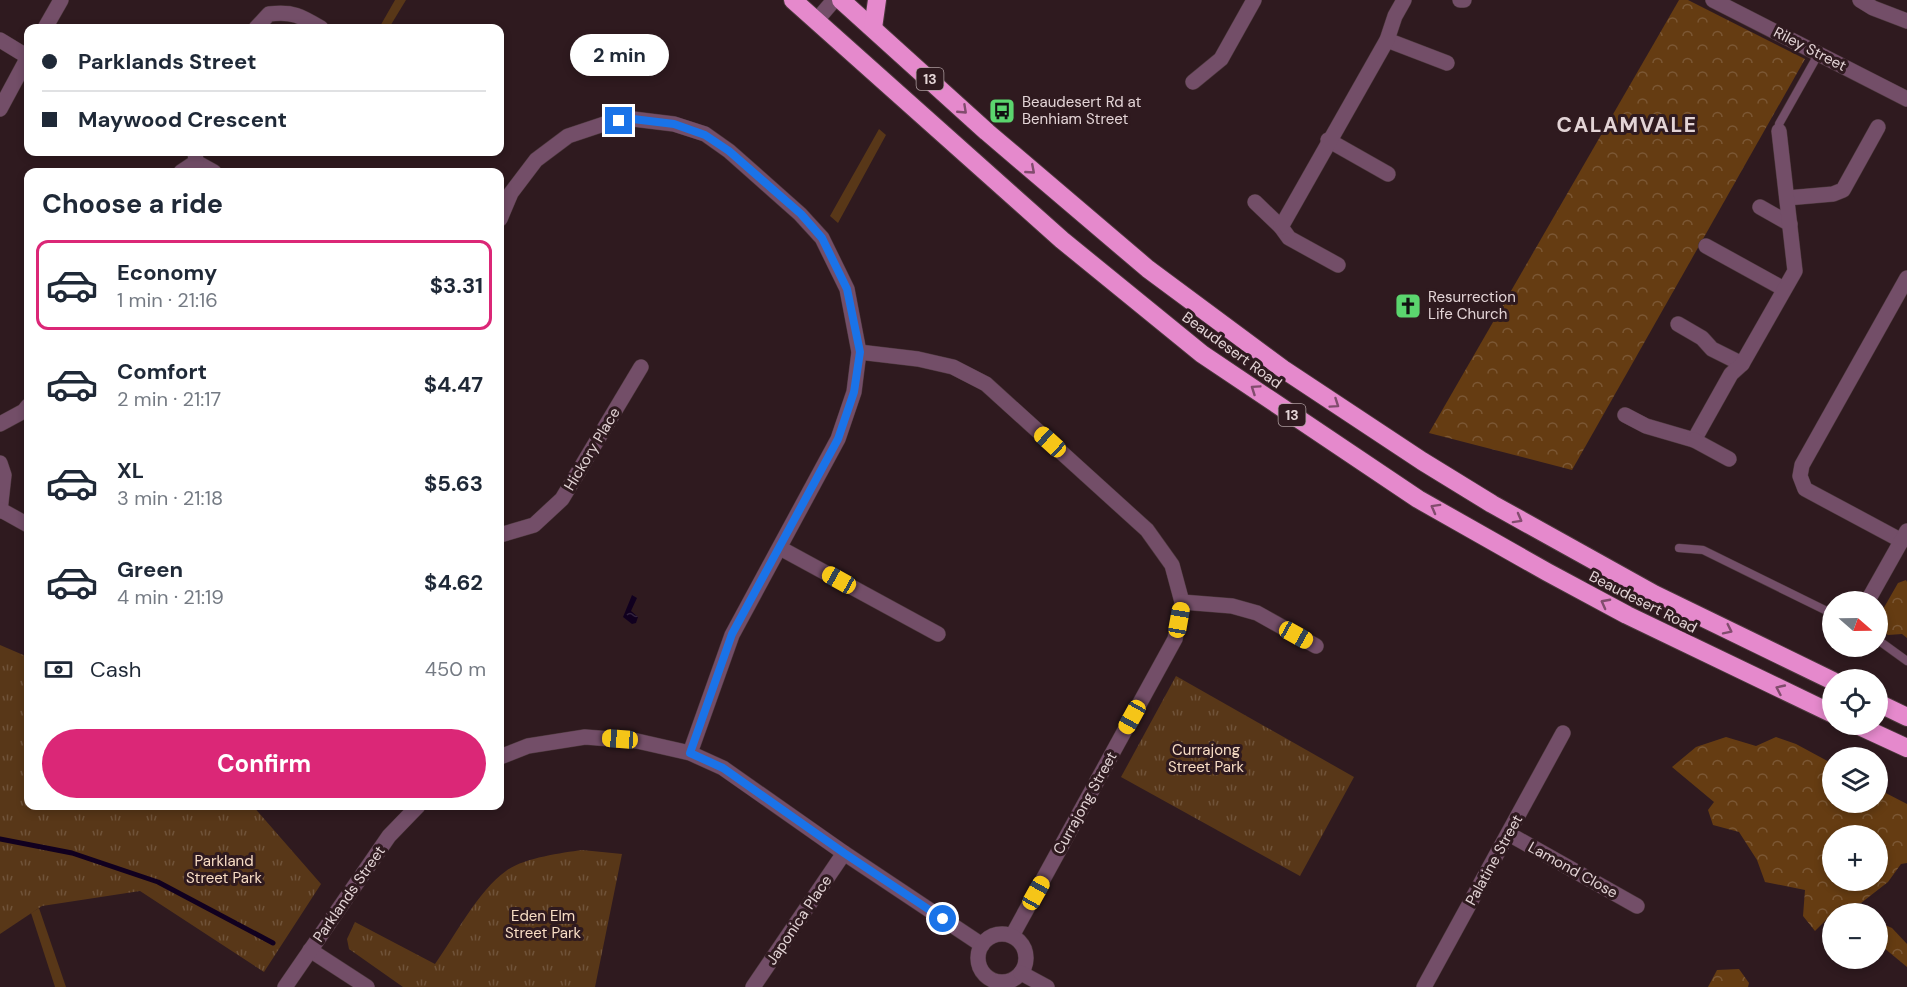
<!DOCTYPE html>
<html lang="en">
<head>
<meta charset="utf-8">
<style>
	body { margin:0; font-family:"DM Sans",sans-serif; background:#f2f2f3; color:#1f2937; height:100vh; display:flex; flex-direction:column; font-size:22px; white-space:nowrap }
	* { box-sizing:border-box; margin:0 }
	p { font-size:20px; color:#747a83 }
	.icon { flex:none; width:33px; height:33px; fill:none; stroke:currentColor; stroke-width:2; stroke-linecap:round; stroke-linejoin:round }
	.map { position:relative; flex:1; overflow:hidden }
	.panel { position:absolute; left:24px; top:168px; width:480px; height:642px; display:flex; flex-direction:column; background:#fff; border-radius:12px; box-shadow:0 3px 9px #0003 }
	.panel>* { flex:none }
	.hud { position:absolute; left:24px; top:24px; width:480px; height:132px; border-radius:12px; box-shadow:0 3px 9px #0003; display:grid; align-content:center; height:132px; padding:0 18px; background:#fff }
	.needle { width:39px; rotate:110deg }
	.controls { position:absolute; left:1822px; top:591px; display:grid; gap:12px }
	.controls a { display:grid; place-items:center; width:66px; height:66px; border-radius:50%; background:#fff; box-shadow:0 3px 9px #0003; font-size:30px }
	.end { position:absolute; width:27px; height:27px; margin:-14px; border:8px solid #1a73e8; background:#fff; box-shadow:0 0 0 3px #fff }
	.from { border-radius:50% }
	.bubble { position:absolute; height:42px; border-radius:21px; background:#fff; box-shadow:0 3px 9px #0003; font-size:20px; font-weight:700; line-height:42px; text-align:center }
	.car { position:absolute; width:18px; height:36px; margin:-18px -9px; border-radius:8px; box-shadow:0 0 4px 2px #0007; background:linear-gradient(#f5c518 24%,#345 0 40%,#f5c518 0 76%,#345 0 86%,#f5c518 0) }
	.hud b { display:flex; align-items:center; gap:21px; height:57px; font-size:22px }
	.hud b+b { border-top:2px solid #e0e1e3 }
	.hud i { width:15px; height:15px; background:#1f2937 }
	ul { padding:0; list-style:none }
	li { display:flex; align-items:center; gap:18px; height:90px; margin:0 12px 9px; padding:0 6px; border:3px solid transparent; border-radius:12px }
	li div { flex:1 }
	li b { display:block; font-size:22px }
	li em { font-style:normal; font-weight:700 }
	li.on { border-color:#db2777 }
	li>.icon { width:54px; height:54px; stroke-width:1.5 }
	h2 { padding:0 18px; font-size:27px; line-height:72px }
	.pay { display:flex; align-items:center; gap:15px; height:66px; padding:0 18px; font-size:22px }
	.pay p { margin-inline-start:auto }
	.button { display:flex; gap:12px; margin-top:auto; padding:12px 18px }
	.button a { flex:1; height:69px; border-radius:36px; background:#db2777; color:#fff; font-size:24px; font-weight:700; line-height:69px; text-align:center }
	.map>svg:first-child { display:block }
	.grass { fill:#583718 }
	.forest { fill:url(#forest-crowns); fill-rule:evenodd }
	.park { fill:url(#park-tufts) }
	.water { fill:url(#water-ripples) }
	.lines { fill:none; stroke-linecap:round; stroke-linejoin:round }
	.stream { stroke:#11001f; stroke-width:5 }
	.lane-casing { stroke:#4c383c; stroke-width:9 }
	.street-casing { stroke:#4c383c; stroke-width:16 }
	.highway-casing { stroke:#4c383c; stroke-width:20 }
	.lane { stroke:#734e68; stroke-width:8 }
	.street { stroke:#734e68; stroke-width:15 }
	.highway { stroke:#e589cc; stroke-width:18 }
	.oneway { stroke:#814c6d }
	.route { stroke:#1a73e8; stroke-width:8 }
	.labels { text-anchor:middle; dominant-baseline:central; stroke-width:6; stroke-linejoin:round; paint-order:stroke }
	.shield { fill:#2f1a1f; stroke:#ad9c9f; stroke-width:1.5 }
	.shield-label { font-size:14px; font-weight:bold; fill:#e3d4d6 }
	.street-label { font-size:15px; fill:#e3d4d6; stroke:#2f1a1f }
	.poi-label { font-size:15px; fill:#e3d4d6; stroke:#2f1a1f; text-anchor:start }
	.park-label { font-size:15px; fill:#f8ddc5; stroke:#2f1a1f }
	.district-label { font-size:21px; font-weight:bold; letter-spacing:1.5px; fill:#e3d4d6; stroke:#2f1a1f }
</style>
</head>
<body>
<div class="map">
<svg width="1907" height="987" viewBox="0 0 1907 987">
	<defs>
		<pattern id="forest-crowns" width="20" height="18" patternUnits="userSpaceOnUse" patternTransform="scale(1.5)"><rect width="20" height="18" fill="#653c12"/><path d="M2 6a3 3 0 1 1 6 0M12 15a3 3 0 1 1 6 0" fill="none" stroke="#7b5734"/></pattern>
		<pattern id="park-tufts" width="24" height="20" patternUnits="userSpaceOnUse" patternTransform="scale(1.5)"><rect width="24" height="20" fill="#583718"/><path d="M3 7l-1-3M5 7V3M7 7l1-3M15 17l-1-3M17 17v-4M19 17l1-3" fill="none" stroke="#705339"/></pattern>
		<pattern id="water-ripples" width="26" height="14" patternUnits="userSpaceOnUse" patternTransform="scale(1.5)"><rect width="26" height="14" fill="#11001f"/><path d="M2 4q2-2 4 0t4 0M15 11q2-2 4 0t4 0" fill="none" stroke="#34243f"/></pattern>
	</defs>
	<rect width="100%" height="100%" fill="#2f1a1f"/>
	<g class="grass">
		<polygon points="395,0 406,0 389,28 379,28"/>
		<polygon points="879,129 886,135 838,223 830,216"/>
		<polygon points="39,908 66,987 55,987 31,913"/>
	</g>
	<g class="forest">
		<polygon points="1679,0 1688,0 1805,59 1572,470 1429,433"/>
		<polygon points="1906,580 1907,582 1907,638 1902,634 1888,635 1879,629 1878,618 1898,583"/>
		<path d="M1726,737L1756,746L1776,737L1796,744L1833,764V802H1878V789L1907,804V863L1901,864L1888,882L1861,903L1840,906L1815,931L1803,916L1805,890L1765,882L1757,860L1739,832L1713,825L1708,810L1714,802L1672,767L1696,747ZM1833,836H1878V880H1833Z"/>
		<polygon points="1878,922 1892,928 1907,944 1907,967 1878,943"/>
		<polygon points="1739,969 1749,983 1748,987 1708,987 1717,970"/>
	</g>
	<g class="park">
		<polygon points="0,645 28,657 28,806 253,806 321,884 264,972 140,891 42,906 0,934"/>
		<polygon points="1176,676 1354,777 1300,876 1121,777"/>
		<path d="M582,850L622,854L595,987H403L349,949L347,939L355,922L435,964C455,936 478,891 506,871C523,858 561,853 582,850Z"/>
	</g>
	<polygon class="water" points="632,595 637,598 631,611 638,617 636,623 632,624 623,617"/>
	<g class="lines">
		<polyline class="stream" points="0,839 72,853 158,882 273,943"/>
		<defs>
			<g id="lane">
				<polyline points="1779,131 1779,124 1819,53"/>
				<polyline points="1679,548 1703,550 1833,614"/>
				<polyline points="1878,640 1907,661"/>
			</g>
			<g id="street">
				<polyline points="1460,0 1464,0"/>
				<polyline points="1713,0 1907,99"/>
				<polyline points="1860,0 1873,8 1907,21"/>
				<polyline points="816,21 834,0"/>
				<polyline points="45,28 61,0"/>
				<path d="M256,28L269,14C293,11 301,16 321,28"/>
				<polyline points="0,40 28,57"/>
				<polyline points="1387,40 1447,63"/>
				<polyline points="1193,82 1221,59 1254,0"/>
				<polyline points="0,109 28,57"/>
				<polyline points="1328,140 1388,174"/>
				<polyline points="196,162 214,172"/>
				<polyline points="181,172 196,162 195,152"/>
				<polyline points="1787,198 1833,194 1843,190 1878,127"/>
				<polyline points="1255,202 1281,227 1289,238 1338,265"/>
				<polyline points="1760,207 1790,224"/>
				<polyline points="500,219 511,193 536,160 568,136 604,124 633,119 674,124 705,134 729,151 800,214 822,238 847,289 859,352 854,392 838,439 732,635 690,753"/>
				<polyline points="1281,227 1387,40 1395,16 1404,0"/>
				<polyline points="1706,246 1784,289"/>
				<polyline points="1678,324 1702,338 1712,349 1742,364"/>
				<polyline points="859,352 918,359 953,367 986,384 1147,530 1172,565 1182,602 1175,639 1012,936"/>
				<polyline points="1625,415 1646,426 1694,440 1731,374 1742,364 1795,271 1779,131"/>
				<polyline points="0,424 24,411 28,406"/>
				<polyline points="1694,440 1729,459"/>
				<polyline points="0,463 4,475 0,511"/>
				<polyline points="1,510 28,525"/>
				<polyline points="500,535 534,525 562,499 641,367"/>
				<polyline points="1902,541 1805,489 1800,476 1802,465 1907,278"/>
				<polyline points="780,548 938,634"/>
				<polyline points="1182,602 1232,606 1257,613 1316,646"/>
				<polyline points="1867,602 1907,531"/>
				<polyline points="500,757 528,746 585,737 637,741 690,753 723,768 844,853 982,945"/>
				<polyline points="1509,834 1637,906"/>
				<circle cx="1002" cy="958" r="24"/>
				<polyline points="310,950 367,987"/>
				<polyline points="1021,973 1047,987"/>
				<polyline points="285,987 389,836 418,806"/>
				<polyline points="753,987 844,853"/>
				<polyline points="1424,987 1563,733"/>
			</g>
			<g id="highway">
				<polyline points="793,0 1062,240 1202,354 1418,499 1547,572 1627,615 1833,714"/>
				<polyline points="841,0 987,132 1148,269 1283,369 1422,461 1492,504 1654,594 1833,681"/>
				<polyline points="873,28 877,0"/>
				<polyline points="1878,703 1907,717"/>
				<polyline points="1855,724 1907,748"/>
			</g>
		</defs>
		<use href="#lane" class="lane-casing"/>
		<use href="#street" class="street-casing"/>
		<use href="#highway" class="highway-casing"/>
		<use href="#lane" class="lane"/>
		<use href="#street" class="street"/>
		<use href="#highway" class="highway"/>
	</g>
	<defs><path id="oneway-chevron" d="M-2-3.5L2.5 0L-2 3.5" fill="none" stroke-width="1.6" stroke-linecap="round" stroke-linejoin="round" transform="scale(1.5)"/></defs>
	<g class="oneway">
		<use href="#oneway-chevron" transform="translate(963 110) rotate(43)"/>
		<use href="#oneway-chevron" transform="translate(1031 170) rotate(41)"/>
		<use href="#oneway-chevron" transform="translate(1255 389) rotate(-146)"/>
		<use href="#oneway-chevron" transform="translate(1335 404) rotate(34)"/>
		<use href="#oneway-chevron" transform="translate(1435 508) rotate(-151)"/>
		<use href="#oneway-chevron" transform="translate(1518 519) rotate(29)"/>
		<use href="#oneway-chevron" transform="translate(1605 603) rotate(-152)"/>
		<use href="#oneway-chevron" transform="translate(1728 630) rotate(26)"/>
		<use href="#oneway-chevron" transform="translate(1780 689) rotate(-155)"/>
	</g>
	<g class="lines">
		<polyline class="route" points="619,121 633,119 674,124 705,135 729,151 801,214 822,238 847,289 860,352 854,392 838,439 732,634 690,753 723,768 844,853 943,919"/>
	</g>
	<defs>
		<symbol id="bus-square" viewBox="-11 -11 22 22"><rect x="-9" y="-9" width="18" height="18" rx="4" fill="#5bd56e" stroke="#2f1a1f"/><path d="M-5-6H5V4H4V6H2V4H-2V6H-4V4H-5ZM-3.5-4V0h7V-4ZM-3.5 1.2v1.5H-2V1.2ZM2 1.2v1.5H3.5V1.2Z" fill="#111"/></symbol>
		<symbol id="church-square" viewBox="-11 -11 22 22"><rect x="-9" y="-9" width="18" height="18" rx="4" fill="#5bd56e" stroke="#2f1a1f"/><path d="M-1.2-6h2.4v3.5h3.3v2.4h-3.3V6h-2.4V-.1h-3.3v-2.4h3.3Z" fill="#111"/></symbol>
	</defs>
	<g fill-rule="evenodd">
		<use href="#bus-square" x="987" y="96" width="30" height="30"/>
		<use href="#church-square" x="1393" y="291" width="30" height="30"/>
	</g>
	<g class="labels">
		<g class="shield">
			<rect x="916.5" y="68" width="27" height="22" rx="4.5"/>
			<rect x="1278.5" y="404" width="27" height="22" rx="4.5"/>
		</g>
		<g class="shield-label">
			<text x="930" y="79">13</text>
			<text x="1292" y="415">13</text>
		</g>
		<g class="street-label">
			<text transform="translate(1810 49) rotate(27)">Riley Street</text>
			<text transform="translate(1232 350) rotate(36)">Beaudesert Road</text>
			<text transform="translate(592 449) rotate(-59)">Hickory Place</text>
			<text transform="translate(1643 602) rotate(27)">Beaudesert Road</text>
			<text transform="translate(1085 803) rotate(-61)">Currajong Street</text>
			<text transform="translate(1494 860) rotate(-61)">Palatine Street</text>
			<text transform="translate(1573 870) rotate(29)">Lamond Close</text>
			<text transform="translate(349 894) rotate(-55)">Parklands Street</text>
			<text transform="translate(799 920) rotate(-56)">Japonica Place</text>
		</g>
		<g class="poi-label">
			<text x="1022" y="102">Beaudesert Rd at<tspan x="1022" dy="17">Benhiam Street</tspan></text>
			<text x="1428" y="297">Resurrection<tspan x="1428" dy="17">Life Church</tspan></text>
		</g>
		<g class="park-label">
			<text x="1206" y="750">Currajong<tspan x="1206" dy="17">Street Park</tspan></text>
			<text x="224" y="861">Parkland<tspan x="224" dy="17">Street Park</tspan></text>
			<text x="543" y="916">Eden Elm<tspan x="543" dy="17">Street Park</tspan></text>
		</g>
		<g class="district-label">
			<text x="1627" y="125">CALAMVALE</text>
		</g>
	</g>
</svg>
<div class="controls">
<a><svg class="needle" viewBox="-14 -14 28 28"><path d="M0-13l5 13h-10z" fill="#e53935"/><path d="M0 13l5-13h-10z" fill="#747a83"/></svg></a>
<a><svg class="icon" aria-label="locate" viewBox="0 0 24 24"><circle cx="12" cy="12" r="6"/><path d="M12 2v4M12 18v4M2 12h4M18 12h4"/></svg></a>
<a><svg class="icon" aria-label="layers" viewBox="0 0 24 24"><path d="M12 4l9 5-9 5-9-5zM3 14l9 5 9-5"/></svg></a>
<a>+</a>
<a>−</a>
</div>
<i class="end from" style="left:943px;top:919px"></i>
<i class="end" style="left:619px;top:121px"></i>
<div class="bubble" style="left:570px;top:34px;width:99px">2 min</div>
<i class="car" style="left:1050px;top:442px;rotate:312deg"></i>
<i class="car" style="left:839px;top:580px;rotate:299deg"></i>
<i class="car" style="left:1179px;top:620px;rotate:10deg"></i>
<i class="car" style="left:1296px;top:635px;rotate:119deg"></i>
<i class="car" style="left:1132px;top:717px;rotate:209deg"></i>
<i class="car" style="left:620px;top:739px;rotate:274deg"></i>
<i class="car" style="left:1036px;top:893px;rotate:29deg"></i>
<div class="hud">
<b><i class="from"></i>Parklands Street</b>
<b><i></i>Maywood Crescent</b>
</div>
<section class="panel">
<h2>Choose a ride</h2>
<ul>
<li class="on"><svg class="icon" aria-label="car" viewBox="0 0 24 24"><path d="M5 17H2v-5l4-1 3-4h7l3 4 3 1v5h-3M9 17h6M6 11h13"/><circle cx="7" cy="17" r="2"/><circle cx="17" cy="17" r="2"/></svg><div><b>Economy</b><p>1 min · 21:16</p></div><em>$3.31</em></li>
<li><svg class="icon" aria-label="car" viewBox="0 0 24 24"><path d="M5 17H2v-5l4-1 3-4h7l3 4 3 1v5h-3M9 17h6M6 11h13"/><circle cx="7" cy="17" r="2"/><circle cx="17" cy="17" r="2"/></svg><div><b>Comfort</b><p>2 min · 21:17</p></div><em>$4.47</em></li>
<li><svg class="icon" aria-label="car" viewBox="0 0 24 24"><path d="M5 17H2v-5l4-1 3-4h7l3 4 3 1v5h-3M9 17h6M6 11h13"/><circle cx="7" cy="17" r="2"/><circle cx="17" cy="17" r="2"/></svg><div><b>XL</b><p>3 min · 21:18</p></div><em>$5.63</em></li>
<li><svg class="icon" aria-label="car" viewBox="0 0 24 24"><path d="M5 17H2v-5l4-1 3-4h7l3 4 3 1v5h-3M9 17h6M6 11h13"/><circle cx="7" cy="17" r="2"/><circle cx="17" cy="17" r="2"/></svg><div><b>Green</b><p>4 min · 21:19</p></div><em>$4.62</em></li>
</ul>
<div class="pay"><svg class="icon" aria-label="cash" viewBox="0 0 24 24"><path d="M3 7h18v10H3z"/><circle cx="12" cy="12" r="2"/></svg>Cash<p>450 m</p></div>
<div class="button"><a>Confirm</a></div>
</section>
</div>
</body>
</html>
